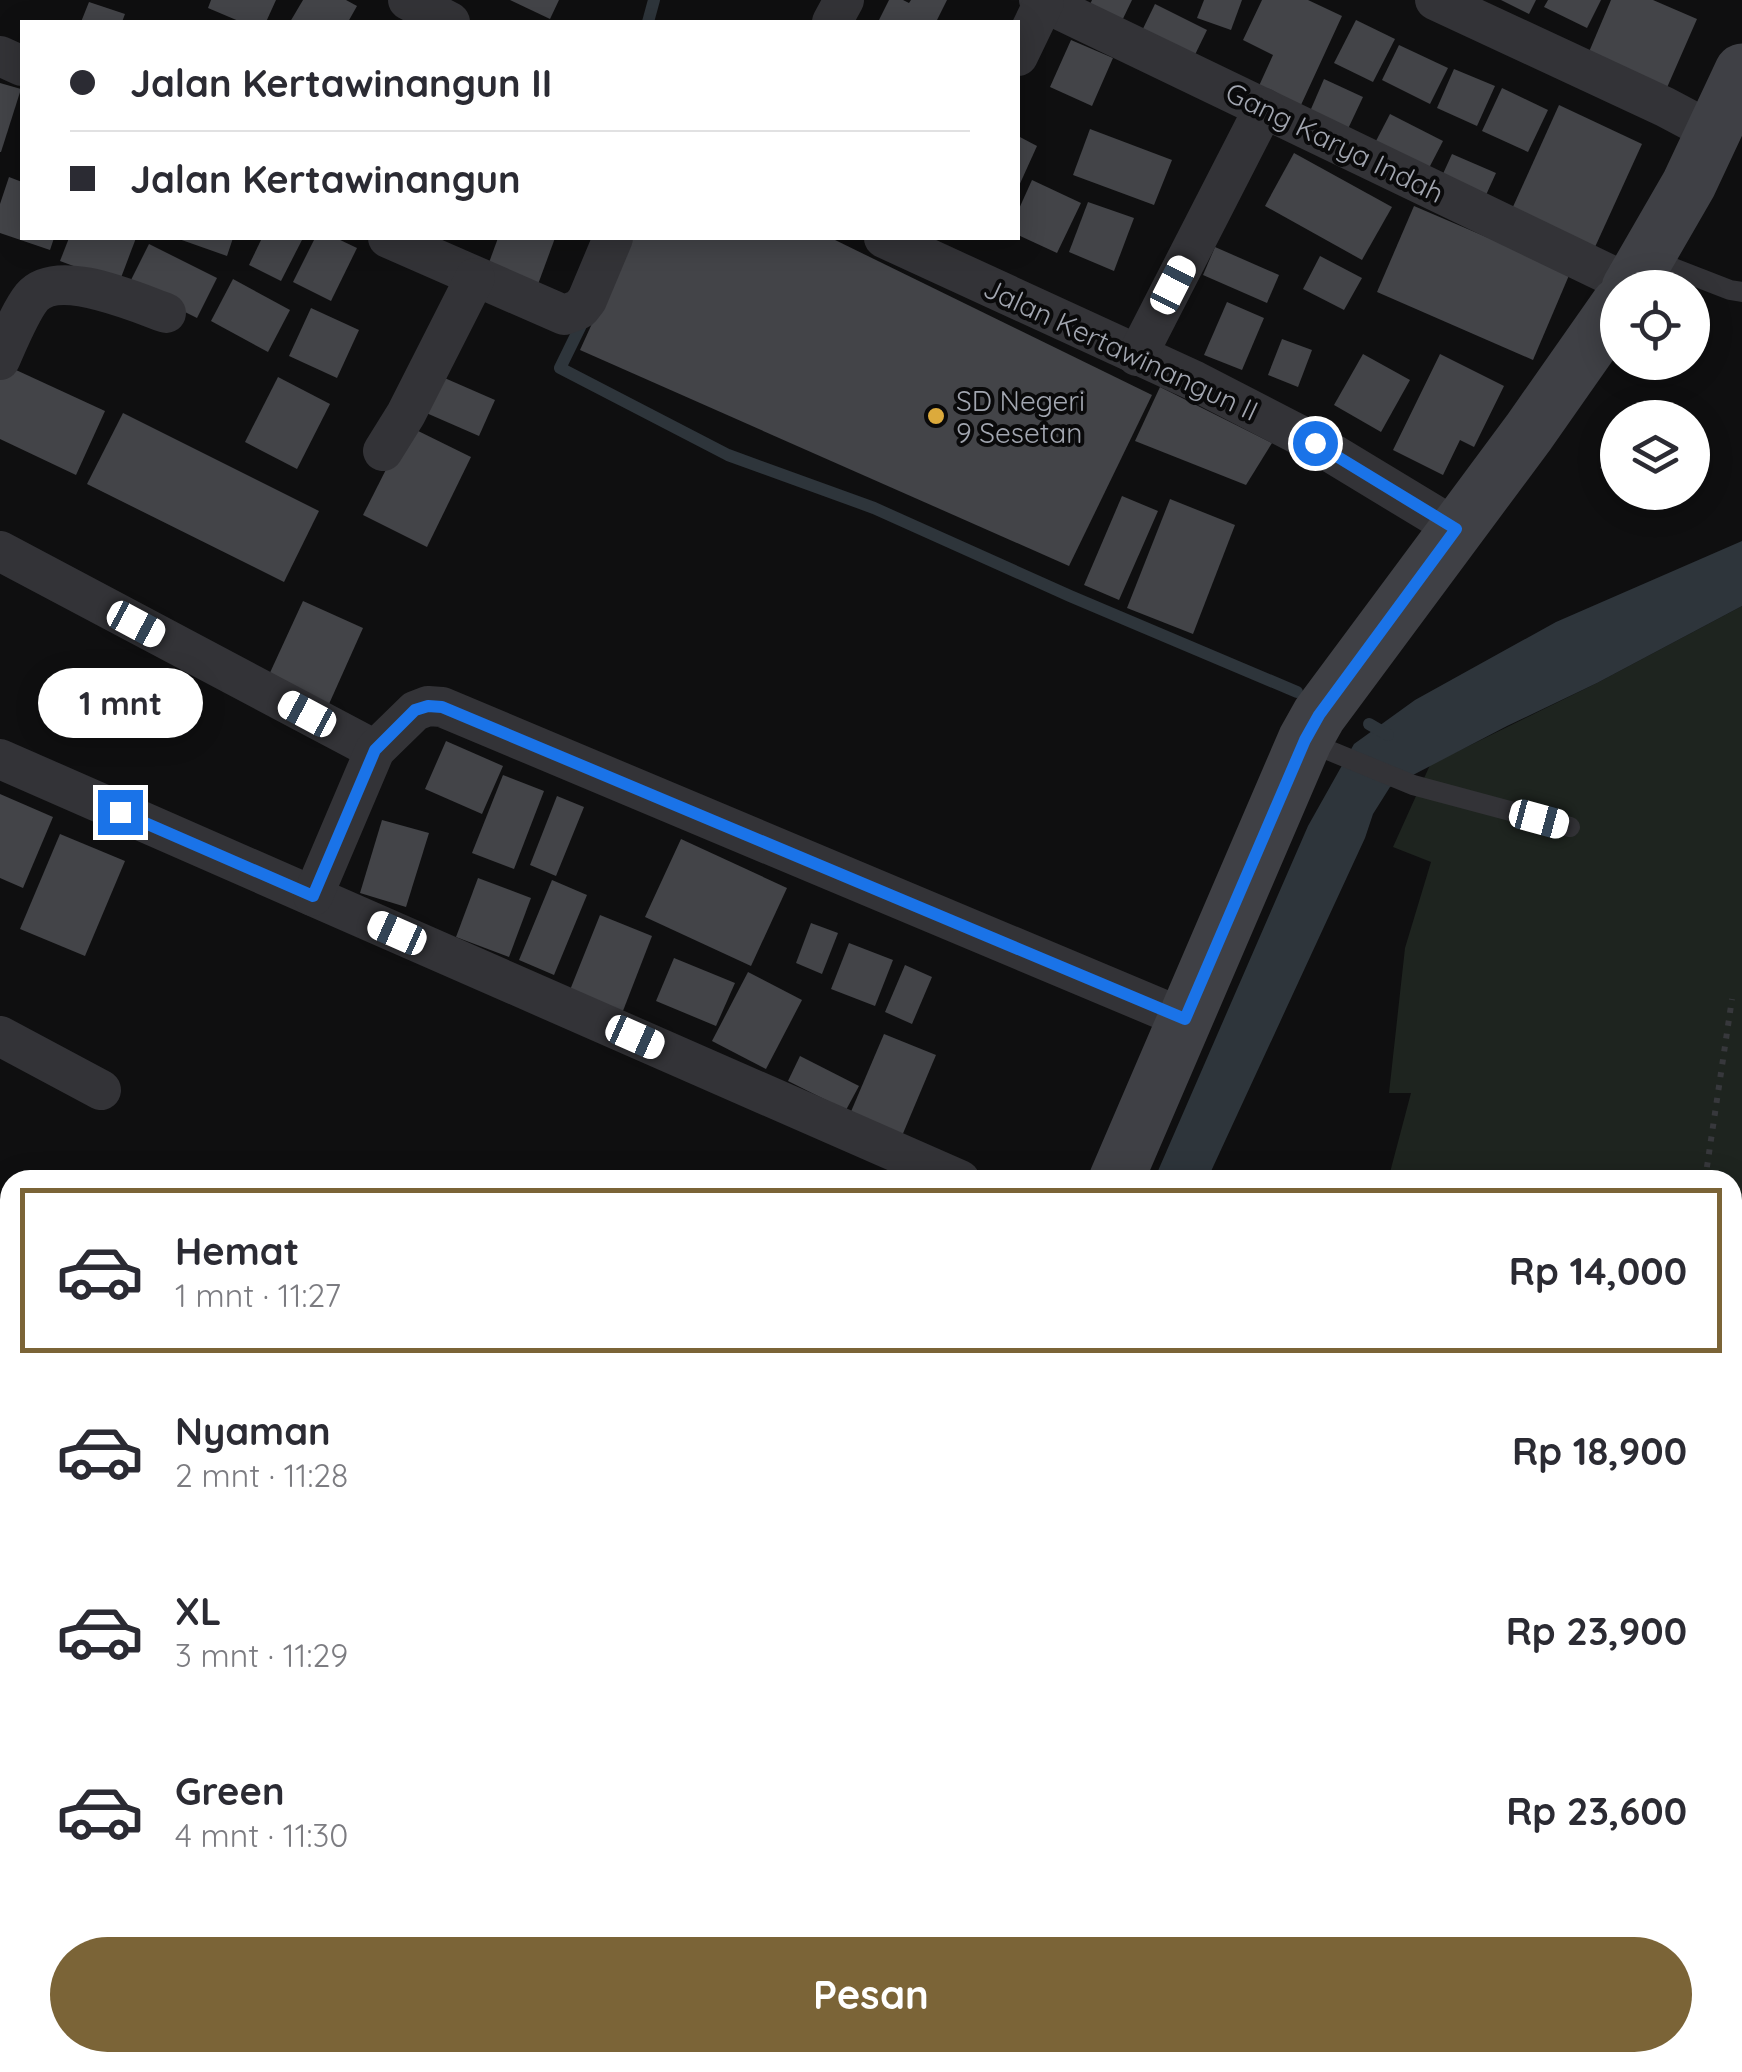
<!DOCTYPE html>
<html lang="id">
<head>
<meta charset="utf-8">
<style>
	body { margin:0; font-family:Quicksand,sans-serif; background:#f7f7f7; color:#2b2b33; height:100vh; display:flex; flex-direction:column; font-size:38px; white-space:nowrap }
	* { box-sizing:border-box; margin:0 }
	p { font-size:32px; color:#7c7c81 }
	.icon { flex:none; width:55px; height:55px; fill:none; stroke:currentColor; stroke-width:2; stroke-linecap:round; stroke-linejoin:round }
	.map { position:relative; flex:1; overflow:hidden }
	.details { position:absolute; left:0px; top:1170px; width:1742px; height:902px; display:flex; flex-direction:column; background:#fff; border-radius:30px 30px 0 0; box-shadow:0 5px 25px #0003 }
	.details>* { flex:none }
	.hud { position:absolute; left:20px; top:20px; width:1000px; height:220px; border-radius:0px; box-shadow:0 5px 25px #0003; display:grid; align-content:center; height:220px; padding:0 50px; background:#fff }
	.fabs { position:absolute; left:1600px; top:270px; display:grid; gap:20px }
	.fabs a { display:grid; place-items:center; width:110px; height:110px; border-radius:50%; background:#fff; box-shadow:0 5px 25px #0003; font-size:50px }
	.end { position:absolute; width:45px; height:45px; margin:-22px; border:12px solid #1a73e8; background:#fff; box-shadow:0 0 0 5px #fff }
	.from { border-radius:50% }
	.bubble { position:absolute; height:70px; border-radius:35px; background:#fff; box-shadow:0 5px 25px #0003; font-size:32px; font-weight:700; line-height:70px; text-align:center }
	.car { position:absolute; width:30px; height:60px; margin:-30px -15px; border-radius:12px; box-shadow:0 0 8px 2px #0007; background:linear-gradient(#fff 24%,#345 0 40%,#fff 0 76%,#345 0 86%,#fff 0) }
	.hud b { display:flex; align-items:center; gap:35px; height:95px; font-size:38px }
	.hud b+b { border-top:2px solid #e1e1e2 }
	.hud i { width:25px; height:25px; background:#2b2b33 }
	ul { padding:18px 0 0; list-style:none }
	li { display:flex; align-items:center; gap:30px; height:165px; margin:0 20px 15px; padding:0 30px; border:5px solid transparent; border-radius:0px }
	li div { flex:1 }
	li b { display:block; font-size:38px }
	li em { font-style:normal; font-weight:700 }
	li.on { border-color:#7b6437 }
	li>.icon { width:90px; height:90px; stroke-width:1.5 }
	.action { display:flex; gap:20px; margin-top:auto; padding:20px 50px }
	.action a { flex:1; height:115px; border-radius:60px; background:#7b6437; color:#fff; font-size:40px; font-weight:700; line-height:115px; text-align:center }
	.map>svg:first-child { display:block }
	.green { fill:#1e241f }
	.water { fill:#2e353b }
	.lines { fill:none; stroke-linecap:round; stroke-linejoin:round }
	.stream { stroke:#2e353b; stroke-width:12 }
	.building { fill:#434448 }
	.path { stroke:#37383c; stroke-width:6; stroke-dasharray:5 8; stroke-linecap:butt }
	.lane { stroke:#333337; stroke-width:20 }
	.street { stroke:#333337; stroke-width:40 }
	.secondary { stroke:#3f4045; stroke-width:55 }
	.route { stroke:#1a73e8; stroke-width:12 }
	.poi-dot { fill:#dcaa3c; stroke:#0a0a0b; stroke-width:4 }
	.labels { text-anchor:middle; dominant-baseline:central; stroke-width:8; stroke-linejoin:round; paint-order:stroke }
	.street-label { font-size:28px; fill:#a2a6b0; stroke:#0a0a0b }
	.poi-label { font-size:28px; fill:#a2a6b0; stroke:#0a0a0b; text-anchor:start }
</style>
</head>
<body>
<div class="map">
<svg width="1742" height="2072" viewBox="0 0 1742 2072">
	<rect width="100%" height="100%" fill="#0f0f10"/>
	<polygon class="green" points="1742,606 1742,1313 1733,1339 1732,1180 1388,1180 1411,1093 1389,1093 1405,948 1431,862 1393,847 1430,765 1597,683"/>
	<polygon class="water" points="1742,541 1742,606 1597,683 1507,726 1390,787 1373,814 1365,838 1207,1180 1154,1180 1308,826 1354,744 1415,700 1556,622"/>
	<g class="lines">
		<g class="stream">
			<polyline points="648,22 654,0"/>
			<polyline points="585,317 560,368 728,455 874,508 1070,596 1297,692"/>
			<polyline points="1369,724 1388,735"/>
		</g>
	</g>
	<g class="building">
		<polygon points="211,0 276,0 266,22 241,22 208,8"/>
		<polygon points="303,0 346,0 357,6 348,22 290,22"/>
		<polygon points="510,0 559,0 550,19"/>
		<polygon points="889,0 903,0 909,3 911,0 947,0 936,22 878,22"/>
		<polygon points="1092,0 1132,0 1118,29 1086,13"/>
		<polygon points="1204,0 1242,0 1231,30 1197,18"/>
		<polygon points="1262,0 1308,0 1342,16 1295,118 1253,99 1273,55 1243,40"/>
		<polygon points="1501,0 1536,0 1529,14"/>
		<polygon points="1548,0 1601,0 1587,28 1544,7"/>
		<polygon points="1611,0 1653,0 1697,19 1662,99 1583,66"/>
		<polygon points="89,2 125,14 122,22 81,22"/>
		<polygon points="1155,4 1207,30 1189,67 1137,41"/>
		<polygon points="1356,20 1395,39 1373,82 1334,63"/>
		<polygon points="1071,40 1113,58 1092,106 1050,87"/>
		<polygon points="1399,45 1448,68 1430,104 1382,80"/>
		<polygon points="1454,69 1495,86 1477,126 1437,108"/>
		<polygon points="1324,79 1363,97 1346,133 1308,116"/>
		<polygon points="0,83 21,89 1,152 0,152"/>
		<polygon points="1502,88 1548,110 1528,152 1482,131"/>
		<polygon points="1559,105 1642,144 1590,258 1507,220"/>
		<polygon points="1390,114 1443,141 1429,168 1376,141"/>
		<polygon points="1090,129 1172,160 1154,205 1073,175"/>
		<polygon points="1018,136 1037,146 1018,188"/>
		<polygon points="1294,153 1392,207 1362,260 1265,206"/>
		<polygon points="1452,154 1496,173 1481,206 1437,187"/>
		<polygon points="9,177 22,182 22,238 54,238 50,250 0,233 0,204"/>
		<polygon points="1032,180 1081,203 1057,253 1018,235 1018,211"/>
		<polygon points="1088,202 1134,218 1114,271 1069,252"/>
		<polygon points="1414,206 1570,273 1533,360 1377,292"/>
		<polygon points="69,238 136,238 119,283 60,261"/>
		<polygon points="176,238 233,238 227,256"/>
		<polygon points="262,238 303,238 281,281 249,265"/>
		<polygon points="315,238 336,238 357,248 331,301 293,282"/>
		<polygon points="498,238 555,238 537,287 487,268"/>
		<polygon points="631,238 831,238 1152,395 1069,566 580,350"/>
		<polygon points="149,244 217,278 197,318 129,284"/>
		<polygon points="1215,247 1279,275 1267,303 1203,275"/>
		<polygon points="1320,256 1362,278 1344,310 1303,289"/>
		<polygon points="233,279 290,310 268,352 211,321"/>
		<polygon points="1227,302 1264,318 1242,370 1204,355"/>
		<polygon points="311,308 359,330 337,378 289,356"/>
		<polygon points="1282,339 1312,350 1298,387 1268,375"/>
		<polygon points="1363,354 1410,380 1381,432 1334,405"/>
		<polygon points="1440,354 1504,386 1474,447 1460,440 1443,475 1393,450"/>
		<polygon points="3,364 105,411 76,475 0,439 0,371"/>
		<polygon points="440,376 495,400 479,436 424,412"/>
		<polygon points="278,377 330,404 297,469 245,442"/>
		<polygon points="1160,387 1272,443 1246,485 1135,441"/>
		<polygon points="1644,400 1672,418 1633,418"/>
		<polygon points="123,413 319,511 284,582 87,484"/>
		<polygon points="408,426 471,457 427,547 363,515"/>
		<polygon points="1618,441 1618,479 1600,468"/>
		<polygon points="1122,496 1158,511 1119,600 1084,585"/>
		<polygon points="1170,499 1235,525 1193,634 1127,608"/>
		<polygon points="303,601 363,628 329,704 268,677"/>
		<polygon points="446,741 503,766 482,814 425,789"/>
		<polygon points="503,775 544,791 514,869 472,853"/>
		<polygon points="0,794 53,817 23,888 0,878"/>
		<polygon points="557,796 584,807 556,876 530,865"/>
		<polygon points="382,820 429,833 406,907 360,893"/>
		<polygon points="60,834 125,861 85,956 20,929"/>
		<polygon points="681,839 787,888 751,966 645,917"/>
		<polygon points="478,878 531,898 509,957 456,937"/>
		<polygon points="552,880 587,895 554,975 519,960"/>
		<polygon points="600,915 652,936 621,1016 568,995"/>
		<polygon points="811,923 838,933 822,974 796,963"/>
		<polygon points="849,943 893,960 875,1006 831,989"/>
		<polygon points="674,958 735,983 716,1026 656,1001"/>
		<polygon points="905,965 932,977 912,1024 885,1012"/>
		<polygon points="748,972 802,1000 766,1069 712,1041"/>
		<polygon points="884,1034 936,1055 899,1143 847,1121"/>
		<polygon points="800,1056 859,1086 846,1110 788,1081"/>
		<polygon points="0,1392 10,1397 10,1487 0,1483"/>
		<polygon points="10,1826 10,1877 0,1873 0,1852"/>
		<polygon points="1732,1880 1742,1884 1742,1935 1732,1931"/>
		<polygon points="0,1885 10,1889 10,1984 0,1980"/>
		<polygon points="1742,2012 1742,2071 1722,2063 1732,2062 1732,2035"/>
		<polygon points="75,2062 97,2062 120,2072 71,2072"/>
		<polygon points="1048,2062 1089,2062 1087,2072 1046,2072"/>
	</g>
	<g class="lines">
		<polyline class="path" points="1705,1180 1732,999"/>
		<g class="lane">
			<polyline points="1650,259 1730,290 1742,292"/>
			<polyline points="1306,741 1413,785 1570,827"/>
		</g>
		<g class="street">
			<polyline points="408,0 450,22"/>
			<polyline points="1039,0 1631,285"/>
			<polyline points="1435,0 1665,107 1714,133"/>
			<polyline points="832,22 844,0"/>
			<polyline points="0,56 22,66"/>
			<polyline points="1018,56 1044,2"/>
			<polyline points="388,238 564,315 580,309 587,300 613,238"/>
			<polyline points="884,238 1195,381 1315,443 1457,529"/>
			<polyline points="1137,356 1264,108"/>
			<path d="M0,360C8,342 20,312 32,297C58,267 135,302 166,313"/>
			<polyline points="383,451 406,414 475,278"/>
			<polyline points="0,551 375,750"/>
			<polyline points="0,759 960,1180"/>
			<polyline points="313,896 375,750 415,711 428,706 442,707 1185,1019"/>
			<polyline points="0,1036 101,1090"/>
			<polyline points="1732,1227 1742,1230"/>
			<polyline points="0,1279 10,1283"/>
			<polyline points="0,1341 10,1323"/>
			<polyline points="0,1499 10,1503"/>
			<polyline points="0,1769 10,1773"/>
			<polyline points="1388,2062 1390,2072"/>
			<polyline points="52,2072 56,2062"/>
			<polyline points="402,2072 406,2062"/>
		</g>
		<g class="secondary">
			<polyline points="1629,288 1689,184 1742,71"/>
			<polyline points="1116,1180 1305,740 1319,715 1529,432 1618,305"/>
			<polyline points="1732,1740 1742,1743"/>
			<polyline points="734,2072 738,2062"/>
		</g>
	</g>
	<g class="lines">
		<polyline class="route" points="120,812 313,896 375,750 415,710 428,706 442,707 1185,1019 1305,740 1319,715 1456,529 1315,443"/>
	</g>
	<circle class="poi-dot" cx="936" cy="416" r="10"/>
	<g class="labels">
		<g class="street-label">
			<text transform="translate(1335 142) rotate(26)">Gang Karya Indah</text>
			<text transform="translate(1121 349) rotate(25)">Jalan Kertawinangun II</text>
		</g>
		<g class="poi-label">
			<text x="956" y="400">SD Negeri<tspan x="956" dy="32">9 Sesetan</tspan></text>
		</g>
	</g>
</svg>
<div class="fabs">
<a><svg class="icon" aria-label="locate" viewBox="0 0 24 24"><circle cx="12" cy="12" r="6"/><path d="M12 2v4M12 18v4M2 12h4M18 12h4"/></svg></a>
<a><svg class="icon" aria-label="layers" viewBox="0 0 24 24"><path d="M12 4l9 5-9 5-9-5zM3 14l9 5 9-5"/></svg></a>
</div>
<i class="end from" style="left:1315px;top:443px"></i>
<i class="end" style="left:120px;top:812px"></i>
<div class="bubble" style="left:38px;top:668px;width:165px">1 mnt</div>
<i class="car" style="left:1173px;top:285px;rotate:27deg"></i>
<i class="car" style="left:136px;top:624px;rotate:118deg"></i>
<i class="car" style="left:307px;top:714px;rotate:298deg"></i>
<i class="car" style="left:1539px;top:819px;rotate:105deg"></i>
<i class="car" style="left:397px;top:933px;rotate:294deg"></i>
<i class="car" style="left:635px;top:1037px;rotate:114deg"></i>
<div class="hud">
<b><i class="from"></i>Jalan Kertawinangun II</b>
<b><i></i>Jalan Kertawinangun</b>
</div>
<section class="details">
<ul>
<li class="on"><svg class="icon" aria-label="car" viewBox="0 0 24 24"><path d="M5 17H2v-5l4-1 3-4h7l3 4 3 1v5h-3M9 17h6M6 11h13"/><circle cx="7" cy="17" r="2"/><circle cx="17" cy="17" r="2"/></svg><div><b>Hemat</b><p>1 mnt · 11:27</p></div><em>Rp 14,000</em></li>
<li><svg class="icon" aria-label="car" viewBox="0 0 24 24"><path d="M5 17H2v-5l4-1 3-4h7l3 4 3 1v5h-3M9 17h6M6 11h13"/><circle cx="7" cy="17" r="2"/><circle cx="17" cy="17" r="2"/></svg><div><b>Nyaman</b><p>2 mnt · 11:28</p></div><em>Rp 18,900</em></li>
<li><svg class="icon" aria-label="car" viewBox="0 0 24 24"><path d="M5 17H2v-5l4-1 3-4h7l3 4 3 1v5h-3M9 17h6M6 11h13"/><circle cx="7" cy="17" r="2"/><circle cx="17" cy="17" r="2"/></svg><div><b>XL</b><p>3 mnt · 11:29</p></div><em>Rp 23,900</em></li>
<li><svg class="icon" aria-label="car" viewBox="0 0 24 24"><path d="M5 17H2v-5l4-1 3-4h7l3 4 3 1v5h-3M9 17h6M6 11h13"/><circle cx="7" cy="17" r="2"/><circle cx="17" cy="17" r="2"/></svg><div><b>Green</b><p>4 mnt · 11:30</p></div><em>Rp 23,600</em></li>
</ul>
<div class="action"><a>Pesan</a></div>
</section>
</div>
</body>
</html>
